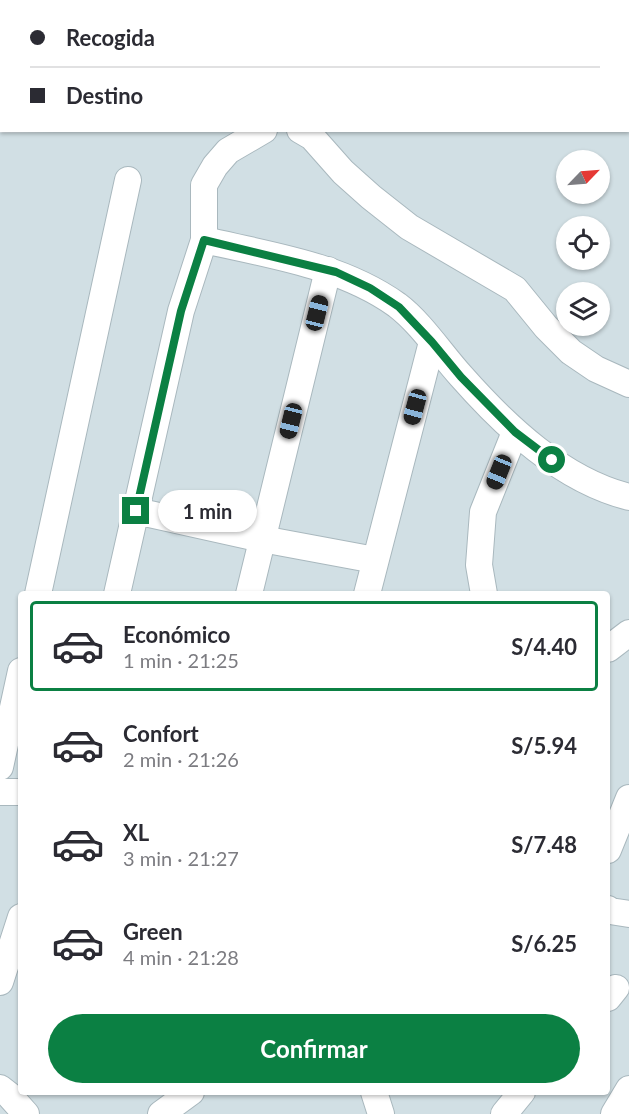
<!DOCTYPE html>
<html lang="es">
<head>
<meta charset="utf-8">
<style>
	body { margin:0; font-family:Lato,sans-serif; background:#f2f2f3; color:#2b2b33; height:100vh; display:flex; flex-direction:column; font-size:22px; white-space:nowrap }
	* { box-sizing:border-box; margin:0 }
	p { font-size:20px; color:#7c7c81 }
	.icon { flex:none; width:33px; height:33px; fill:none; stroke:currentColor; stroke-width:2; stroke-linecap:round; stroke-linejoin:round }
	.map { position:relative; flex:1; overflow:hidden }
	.details { position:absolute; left:18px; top:591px; width:592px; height:504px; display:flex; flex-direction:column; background:#fff; border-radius:6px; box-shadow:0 2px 4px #0004 }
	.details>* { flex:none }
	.guide { position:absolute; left:0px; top:0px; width:630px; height:132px; box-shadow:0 2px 4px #0004; display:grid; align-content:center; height:132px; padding:0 30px; background:#fff }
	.needle { width:39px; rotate:65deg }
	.buttons { position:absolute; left:556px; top:150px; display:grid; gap:12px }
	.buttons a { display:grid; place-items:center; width:54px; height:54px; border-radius:50%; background:#fff; box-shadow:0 2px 4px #0004; font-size:30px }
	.end { position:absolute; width:27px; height:27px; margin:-14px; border:8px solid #0b8043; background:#fff; box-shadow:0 0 0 3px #fff }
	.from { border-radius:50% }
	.bubble { position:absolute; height:42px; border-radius:21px; background:#fff; box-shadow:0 2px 4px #0004; font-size:20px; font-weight:700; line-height:42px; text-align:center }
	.car { position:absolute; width:18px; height:36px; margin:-18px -9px; border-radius:8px; box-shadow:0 0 4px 2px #0007; background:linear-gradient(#222 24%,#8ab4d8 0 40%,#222 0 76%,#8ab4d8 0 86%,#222 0) }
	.guide b { display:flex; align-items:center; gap:21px; height:57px; font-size:22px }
	.guide b+b { border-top:2px solid #e1e1e2 }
	.guide i { width:15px; height:15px; background:#2b2b33 }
	ul { padding:10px 0 0; list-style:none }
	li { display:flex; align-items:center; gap:18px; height:90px; margin:0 12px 9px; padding:0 18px; border:3px solid transparent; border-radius:6px }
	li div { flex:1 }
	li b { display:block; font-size:22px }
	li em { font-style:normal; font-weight:700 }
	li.selected { border-color:#0b8043 }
	li>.icon { width:54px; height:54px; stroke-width:1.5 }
	.primary-button { display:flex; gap:12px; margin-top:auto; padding:12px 30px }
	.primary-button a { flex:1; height:69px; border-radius:36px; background:#0b8043; color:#fff; font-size:24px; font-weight:700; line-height:69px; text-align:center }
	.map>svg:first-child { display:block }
	.residential { fill:#d1dfe4; fill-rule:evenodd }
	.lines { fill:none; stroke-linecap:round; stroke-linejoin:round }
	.street-casing { stroke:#a9b8be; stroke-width:28 }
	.street { stroke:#fff; stroke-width:26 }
	.route { stroke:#0b8043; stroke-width:8 }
</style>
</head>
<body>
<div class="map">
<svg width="629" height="1114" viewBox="0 0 629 1114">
	<rect width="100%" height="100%" fill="#e3ecf1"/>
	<path class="residential" d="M83,0H629V1114H0V133L55,132V130H628V2L82,1ZM567,160H600V194H567ZM567,226H600V260H567ZM567,292H600V326H567ZM21,594H608V1092H21Z"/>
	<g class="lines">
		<defs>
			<g id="street">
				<polyline points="187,0 188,2"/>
				<polyline points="485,0 486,2"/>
				<polyline points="593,0 594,2"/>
				<polyline points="628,25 629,25"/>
				<polyline points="628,78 629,79"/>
				<polyline points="300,130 312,137 343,172 371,197 409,227 515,289 546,327 571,352 596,369 629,384"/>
				<path d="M204,240C269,255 341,265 397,305C421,323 441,354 461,376C506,427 562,480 629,497"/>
				<polyline points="136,511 262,539 375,560"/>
				<polyline points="38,594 128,180"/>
				<polyline points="117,594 181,311 204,240 204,185 215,166 228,151 264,130"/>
				<polyline points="249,594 328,270"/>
				<polyline points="367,594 432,342"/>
				<polyline points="484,594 479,565 483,512 515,432"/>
				<polyline points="608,649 629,633"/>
				<polyline points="0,767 21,671"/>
				<polyline points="0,792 21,792"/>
				<polyline points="608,850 629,798"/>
				<polyline points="608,909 610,911 629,914"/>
				<polyline points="0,982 21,917"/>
				<polyline points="608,998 616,988"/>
				<polyline points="0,1088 9,1095 26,1114"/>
				<polyline points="374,1092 381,1114"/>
				<polyline points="161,1114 191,1092"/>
				<polyline points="504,1114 522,1092"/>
				<polyline points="614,1114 629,1089"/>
			</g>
		</defs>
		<use href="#street" class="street-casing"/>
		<use href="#street" class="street"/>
	</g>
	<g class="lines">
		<polyline class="route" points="136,511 181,311 204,240 336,272 370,288 399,307 432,342 461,377 515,432 552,460"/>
	</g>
</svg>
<div class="buttons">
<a><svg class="needle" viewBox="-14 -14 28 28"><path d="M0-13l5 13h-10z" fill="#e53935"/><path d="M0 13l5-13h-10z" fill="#7c7c81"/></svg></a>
<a><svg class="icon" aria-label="locate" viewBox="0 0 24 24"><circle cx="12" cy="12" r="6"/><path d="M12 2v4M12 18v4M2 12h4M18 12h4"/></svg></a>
<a><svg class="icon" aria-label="layers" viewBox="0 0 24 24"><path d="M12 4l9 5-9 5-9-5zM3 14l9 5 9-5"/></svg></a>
</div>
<i class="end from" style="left:552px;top:460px"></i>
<i class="end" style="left:136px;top:511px"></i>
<div class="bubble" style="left:158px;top:490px;width:99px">1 min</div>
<i class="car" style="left:317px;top:313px;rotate:14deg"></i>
<i class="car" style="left:415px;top:407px;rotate:195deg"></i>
<i class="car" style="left:291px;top:421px;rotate:194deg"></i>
<i class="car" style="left:499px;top:472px;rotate:202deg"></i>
<div class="guide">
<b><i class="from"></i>Recogida</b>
<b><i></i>Destino</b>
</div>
<section class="details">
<ul>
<li class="selected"><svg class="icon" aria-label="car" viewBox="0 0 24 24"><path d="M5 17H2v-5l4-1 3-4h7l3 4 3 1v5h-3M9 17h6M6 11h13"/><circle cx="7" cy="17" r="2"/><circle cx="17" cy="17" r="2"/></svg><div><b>Económico</b><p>1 min · 21:25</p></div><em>S/4.40</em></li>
<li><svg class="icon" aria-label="car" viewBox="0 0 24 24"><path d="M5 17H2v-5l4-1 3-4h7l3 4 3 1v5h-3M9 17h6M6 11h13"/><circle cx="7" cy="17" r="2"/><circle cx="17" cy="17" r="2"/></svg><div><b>Confort</b><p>2 min · 21:26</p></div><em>S/5.94</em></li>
<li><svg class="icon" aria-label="car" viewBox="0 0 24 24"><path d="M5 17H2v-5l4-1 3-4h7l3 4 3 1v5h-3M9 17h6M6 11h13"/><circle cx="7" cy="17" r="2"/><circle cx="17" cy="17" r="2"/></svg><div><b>XL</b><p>3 min · 21:27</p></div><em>S/7.48</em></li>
<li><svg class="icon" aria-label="car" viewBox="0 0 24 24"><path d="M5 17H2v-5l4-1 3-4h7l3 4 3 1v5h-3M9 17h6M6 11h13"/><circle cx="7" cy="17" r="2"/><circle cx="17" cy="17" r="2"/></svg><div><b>Green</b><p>4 min · 21:28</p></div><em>S/6.25</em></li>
</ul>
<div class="primary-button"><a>Confirmar</a></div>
</section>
</div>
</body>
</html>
